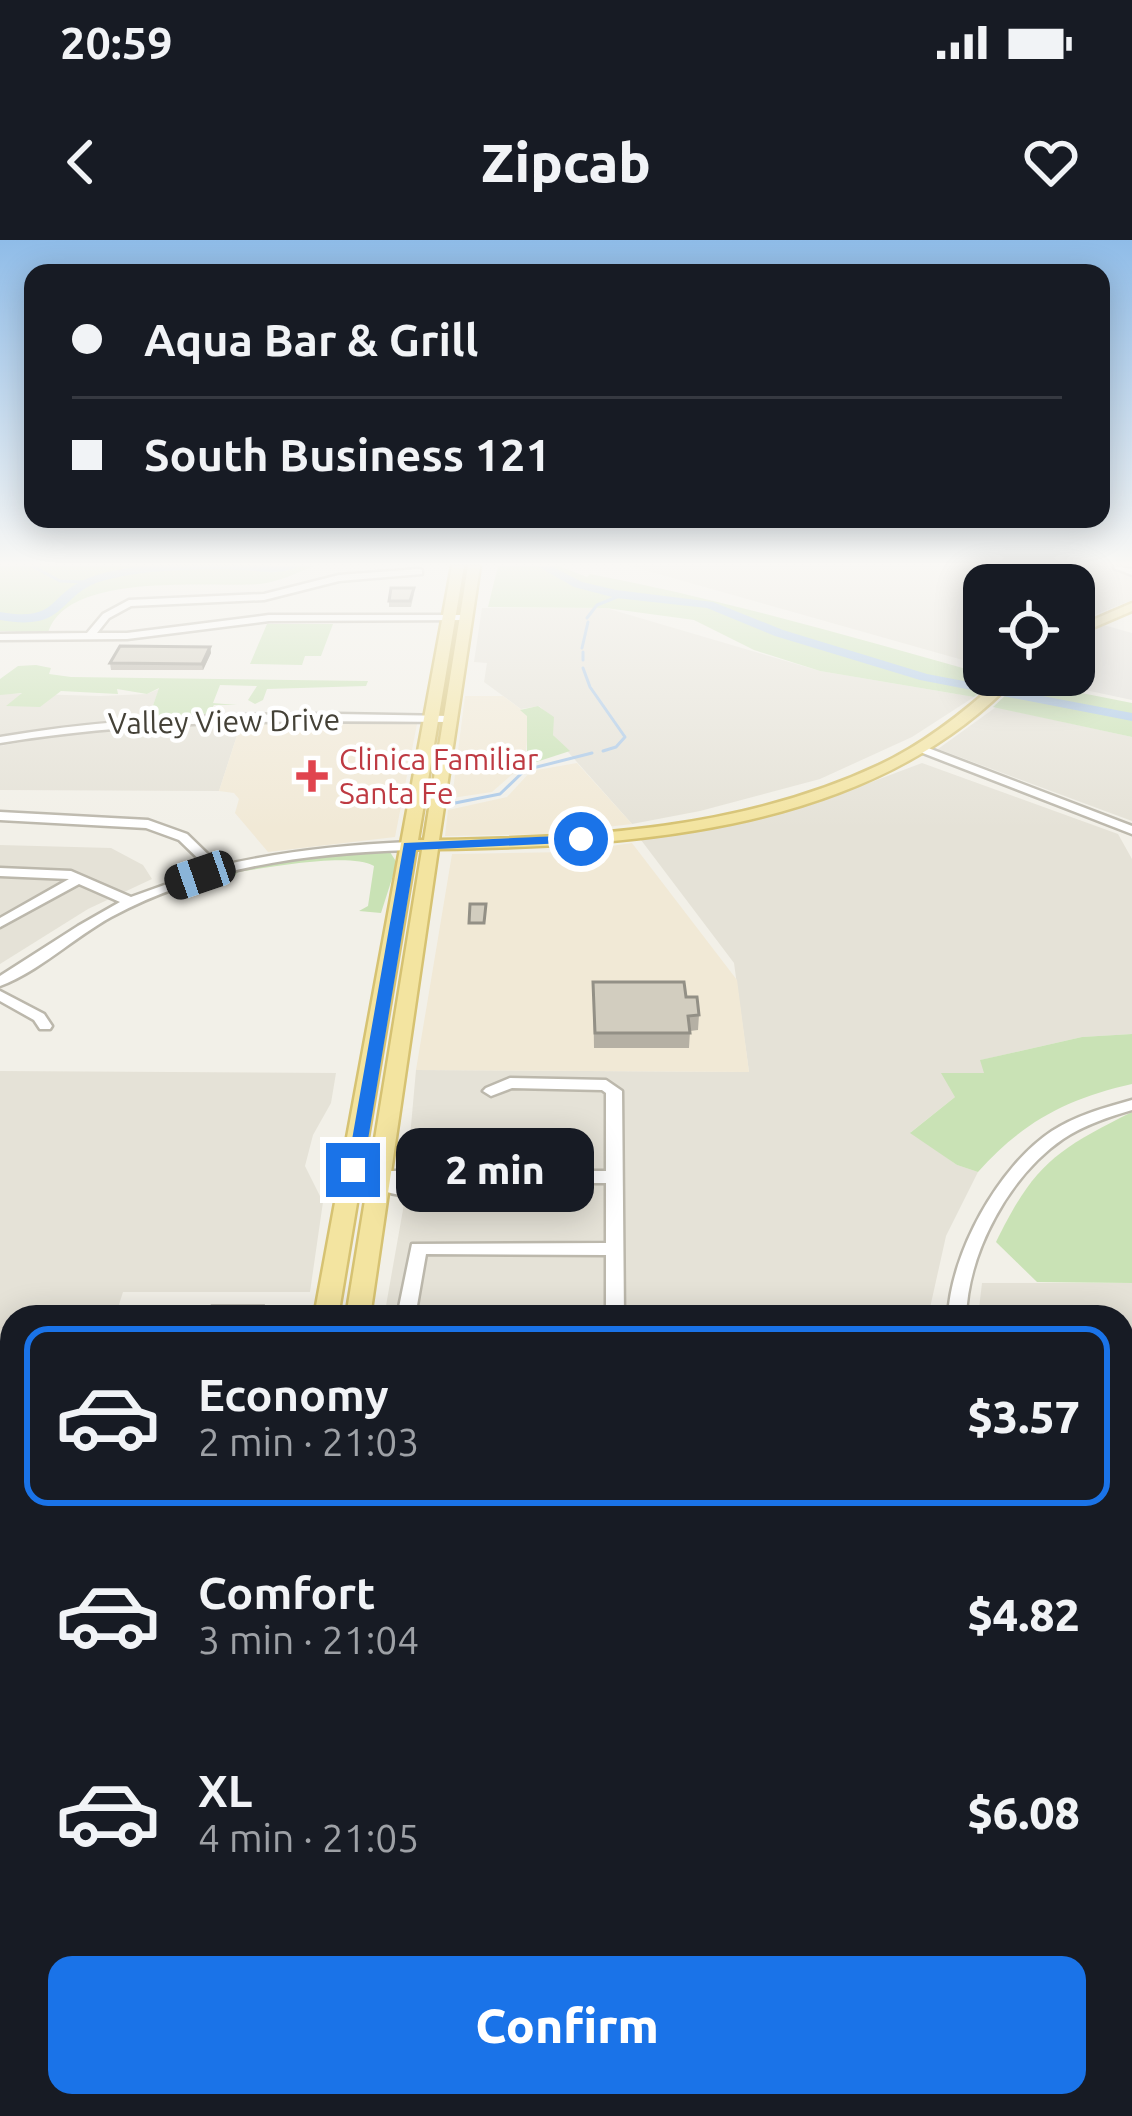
<!DOCTYPE html>
<html lang="en">
<head>
<meta charset="utf-8">
<style>
	body { margin:0; font-family:Ubuntu,sans-serif; background:#20242c; color:#f1f3f6; height:100vh; display:flex; flex-direction:column; font-size:45px; white-space:nowrap }
	* { box-sizing:border-box; margin:0 }
	p { font-size:39px; color:#9ea1a6 }
	.icon { flex:none; width:66px; height:66px; fill:none; stroke:currentColor; stroke-width:2; stroke-linecap:round; stroke-linejoin:round }
	.map { position:relative; flex:1; overflow:hidden }
	.sheet { position:absolute; left:0px; top:1065px; width:1134px; height:813px; display:flex; flex-direction:column; background:#171b24; border-radius:36px 36px 0 0; box-shadow:0 6px 30px #0003 }
	.sheet>* { flex:none }
	.guide { position:absolute; left:24px; top:24px; width:1086px; height:264px; border-radius:24px; box-shadow:0 6px 30px #0003; display:grid; align-content:center; height:264px; padding:0 48px; background:#171b24 }
	.buttons { position:absolute; left:963px; top:324px; display:grid; gap:24px }
	.buttons a { display:grid; place-items:center; width:132px; height:132px; border-radius:24px; background:#171b24; box-shadow:0 6px 30px #0003; font-size:60px }
	.end { position:absolute; width:54px; height:54px; margin:-27px; border:15px solid #1a73e8; background:#fff; box-shadow:0 0 0 6px #fff }
	.from { border-radius:50% }
	.bubble { position:absolute; height:84px; border-radius:24px; background:#171b24; box-shadow:0 6px 30px #0003; font-size:39px; font-weight:800; line-height:84px; text-align:center }
	.car { position:absolute; width:36px; height:72px; margin:-36px -18px; border-radius:15px; box-shadow:0 0 9px 3px #0007; background:linear-gradient(#222 24%,#8ab4d8 0 40%,#222 0 76%,#8ab4d8 0 86%,#222 0) }
	.guide b { display:flex; align-items:center; gap:42px; height:114px; font-size:45px }
	.guide b+b { border-top:3px solid #363941 }
	.guide i { width:30px; height:30px; background:#f1f3f6 }
	ul { padding:21px 0 0; list-style:none }
	li { display:flex; align-items:center; gap:36px; height:180px; margin:0 24px 18px; padding:0 24px; border:6px solid transparent; border-radius:24px }
	li div { flex:1 }
	li b { display:block; font-size:45px }
	li em { font-style:normal; font-weight:800 }
	li.current { border-color:#1a73e8 }
	li>.icon { width:108px; height:108px; stroke-width:1.5 }
	.action { display:flex; gap:24px; margin-top:auto; padding:24px 48px }
	.action a { flex:1; height:138px; border-radius:24px; background:#1a73e8; color:#fff; font-size:48px; font-weight:800; line-height:138px; text-align:center }
	.status { display:flex; justify-content:space-between; align-items:center; height:84px; padding:0 60px; background:#171b24; direction:ltr }
	.status svg { height:33px; fill:currentColor }
	header { display:flex; justify-content:space-between; align-items:center; height:156px; padding:0 48px; background:#171b24; font-size:54px; font-weight:800 }
	.map>svg:first-child { display:block }
	.residential { fill:#e5e2d7 }
	.commercial { fill:#f1e9d6 }
	.industrial { fill:#e1dfd9 }
	.green { fill:#c9e2b5 }
	.lines { fill:none; stroke-linecap:round; stroke-linejoin:round }
	.stream { stroke:#abc9e8; stroke-width:3 }
	.river { fill:#abc9e8; fill-rule:evenodd }
	.minor-casing { stroke:#bcb8ac; stroke-width:5 }
	.major-casing { stroke:#d6c272; stroke-width:5 }
	.minor { fill:#fff; fill-rule:evenodd }
	.major { fill:#f3e4a0; fill-rule:evenodd }
	.wall { fill:#b5b0a4 }
	.shaded-wall { fill:#939086 }
	.building { fill:#d2cdbf; stroke:#939086; stroke-width:3 }
	.route { fill:#1a73e8 }
	.health-dot { fill:#e0444e; stroke:#fff; stroke-width:4.5 }
	.labels { text-anchor:middle; dominant-baseline:central; stroke-width:9; stroke-linejoin:round; paint-order:stroke }
	.far-street-label { font-size:30px; fill:#444137; stroke:#fff }
	.far-health-label { font-size:30px; fill:#be3a42; stroke:#fff; text-anchor:start }
</style>
</head>
<body>
<div class="status"><b>20:59</b><svg viewBox="0 0 49 12"><path d="M0 12V9h3v3zM5 12V6h3v6zM10 12V3h3v9zM15 12V0h3v12zM26 1h20v11H26zM47 4h2v5h-2z"/></svg></div>
<header><svg class="icon" aria-label="back" viewBox="0 0 24 24"><path d="M15 5l-7 7 7 7"/></svg>Zipcab<svg class="icon" aria-label="heart" viewBox="0 0 24 24"><path d="M12 20l-8-8c-3-5 5-10 8-4 3-6 11-1 8 4z"/></svg></header>
<div class="map">
<svg width="1132" height="1876" viewBox="0 0 1132 1876">
	<rect width="100%" height="100%" fill="#f2f0e8"/>
	<g class="residential">
		<polygon points="630,326 1107,326 1132,337 1132,360 1074,383 1074,345 984,345 984,426"/>
		<polygon points="482,368 606,368 820,431 974,457 912,497 820,539 700,571 632,584 553,495 553,478 539,466 521,469 484,442 487,423 474,422"/>
		<polygon points="159,449 149,476 0,496 0,453 100,456 147,454"/>
		<polygon points="996,467 1132,497 1132,581 938,509"/>
		<polygon points="193,483 241,483 219,551 0,550 0,506 100,488"/>
		<polygon points="922,523 1118,594 1132,619 1132,794 1082,797 981,820 985,833 911,892 957,925 978,932 946,996 928,1077 384,1077 404,964 416,830 749,832 734,723 641,600 813,564"/>
		<polygon points="0,605 111,608 143,625 152,639 88,669 0,724"/>
		<polygon points="0,831 336,833 331,863 313,895 305,926 323,962 310,1052 123,1052 115,1077 12,1077 12,1529 0,1537"/>
		<polygon points="982,1043 1132,1043 1132,1407 1122,1376 1122,1077 978,1077"/>
		<polygon points="744,1866 1111,1866 1113,1876 762,1876"/>
	</g>
	<g class="commercial">
		<polygon points="465,456 503,456 529,475 525,523 492,552 452,558"/>
		<polygon points="241,483 417,484 395,597 268,612 235,573 239,559 234,553 219,551"/>
		<polygon points="577,523 632,584 547,594 445,596 448,570 507,557 531,531"/>
		<polygon points="632,603 737,740 749,832 416,830 452,614 569,612"/>
	</g>
	<polygon class="industrial" points="1100,384 1132,393 1132,460 1024,437 1074,435 1074,398"/>
	<g class="green">
		<path d="M0,326H314C297,333 278,342 260,344C210,348 67,330 48,393L0,391Z"/>
		<path d="M498,326H559L587,337L590,334C727,360 865,401 998,438L974,457L820,431L754,410L694,380L606,368L488,367Z"/>
		<polygon points="267,384 333,384 321,416 305,416 302,425 250,424"/>
		<polygon points="36,425 51,428 49,434 71,437 368,441 366,446 267,449 263,460 255,464 248,460 257,446 220,445 213,463 237,465 214,465 207,475 149,477 159,448 147,454 117,449 118,454 61,451 40,467 6,466 22,453 0,455 0,439 18,426"/>
		<polygon points="1021,441 1132,463 1132,497 993,467"/>
		<polygon points="538,466 554,477 553,495 570,511 527,525 527,476 520,470"/>
		<path d="M390,612L397,623L381,673L359,671L368,666L374,626C349,612 266,628 238,632L232,639L228,632C276,610 339,614 390,612Z"/>
		<path d="M1132,794V844C1068,858 1021,883 978,932L957,925L910,893L955,857L941,833H984L980,820L1082,797Z"/>
		<path d="M1132,872V1043L1037,1042L996,1002C1034,924 1056,910 1132,872Z"/>
		<polygon points="1122,1376 1132,1407 1132,1719 1122,1679"/>
		<polygon points="12,1578 12,1760 0,1758 0,1588"/>
		<polygon points="0,1787 12,1791 12,1866 83,1866 85,1876 0,1876"/>
	</g>
	<g class="lines">
		<g class="stream">
			<polyline points="32,326 60,341 85,342"/>
			<polyline points="587,378 597,365 622,355"/>
			<polyline points="582,408 588,382"/>
			<polyline points="583,412 583,420"/>
			<polyline points="583,428 590,447 625,497 616,507 603,511"/>
			<polyline points="450,564 500,554 525,530 592,513"/>
		</g>
		<g class="river">
			<path d="M298,326C280,336 263,331 243,330C200,329 151,329 110,339C56,350 72,393 0,380V372C60,383 47,353 91,337C145,317 239,326 298,326Z"/>
			<polygon points="537,326 551,326 582,342 616,350 713,362 783,390 927,434 1132,473 1132,481 920,440 775,396 707,368 616,358 574,347"/>
		</g>
		<defs>
			<g id="minor">
				<polygon points="1113,326 1132,329 1132,335 1114,328"/>
				<polygon points="419,329 422,330 422,334 339,341 264,360 131,366 109,378 97,393 127,393 269,375 465,375 468,376 468,380 269,381 127,399 0,400 0,394 87,393 103,374 129,360 264,354 339,335"/>
				<path d="M337,474L450,476L455,479L450,482C299,481 150,478 0,503V497C112,478 223,474 337,474Z"/>
				<polygon points="915,506 923,506 1132,586 1132,594 915,510"/>
				<path d="M0,572L148,580L187,594L220,626C283,611 345,605 409,602L415,606L409,610C305,613 204,627 111,677C73,698 40,731 0,746V736L78,686L120,662L79,644L0,687V678L69,639L0,636V628L71,631L131,657L209,629L179,600L146,588L0,580Z"/>
				<polygon points="0,751 44,774 52,786 50,789 40,789 34,780 0,761"/>
				<path d="M510,838L606,840L622,851L624,1077H606V1015L426,1014L415,1077H397L412,1004L606,1003V943H453L451,946C430,953 398,961 380,948L388,943L372,941L370,937L378,931H606V853L602,850L512,848L491,856L483,851L486,848Z"/>
				<path d="M1132,860V870C1108,877 1084,885 1063,899C1009,936 968,1012 966,1077H948C951,1013 998,927 1052,891C1077,875 1104,868 1132,860Z"/>
				<polygon points="0,1224 12,1227 12,1243 0,1240"/>
				<polygon points="12,1430 12,1475 8,1484 0,1487 0,1443 4,1434"/>
				<polygon points="1122,1751 1132,1756 1132,1819 1122,1814"/>
			</g>
			<g id="major">
				<path d="M452,326H464L418,600H424L468,326H480L439,600C588,598 743,589 879,525C926,503 967,470 1005,435H1019C874,592 638,606 438,609L370,1077H346L422,610L416,609L338,1077H314Z"/>
				<polygon points="1132,363 1132,371 1074,396 1074,388"/>
				<polygon points="12,1550 12,1584 0,1589 0,1555"/>
				<rect x="0" y="1747" width="12" height="34"/>
				<polygon points="97,1866 133,1866 134,1876 98,1876"/>
				<polygon points="166,1866 202,1866 198,1876 162,1876"/>
				<polygon points="224,1866 260,1866 258,1876 222,1876"/>
				<polygon points="381,1866 436,1866 440,1876 385,1876"/>
				<polygon points="550,1866 697,1866 701,1876 546,1876"/>
			</g>
		</defs>
		<use href="#minor" class="minor-casing"/>
		<use href="#major" class="major-casing"/>
		<use href="#minor" class="minor"/>
		<use href="#major" class="major"/>
	</g>
	<g class="wall">
		<polygon points="414,354 411,367 389,367 389,361"/>
		<polygon points="210,407 211,413 203,430 111,430 110,423"/>
		<polygon points="593,742 686,757 699,775 698,790 690,791 689,808 594,808"/>
	</g>
	<polygon class="shaded-wall" points="210,407 211,413 203,430 202,424"/>
	<g class="building">
		<polygon points="391,348 414,348 410,361 389,361"/>
		<polygon points="120,406 210,407 202,424 110,423"/>
		<polygon points="470,664 486,664 484,683 469,683"/>
		<polygon points="593,742 684,742 686,757 697,757 699,775 688,776 690,793 595,793"/>
		<polygon points="212,1066 263,1066 260,1077 210,1077"/>
	</g>
	<linearGradient id="sky" x2="0" y2="1"><stop stop-color="#8fbce8"/><stop offset="0.55" stop-color="#f9f8f5"/><stop offset="1" stop-color="#f9f8f5" stop-opacity="0"/></linearGradient>
	<rect width="1132" height="589" fill="url(#sky)"/>
	<polygon class="route" points="581,595 586,602 416,610 363,930 353,936 346,934 404,603"/>
	<path class="health-dot" d="M306 518h12v12h12v12h-12v12h-12v-12h-12v-12h12z"/>
	<g class="labels">
		<g class="far-street-label">
			<text transform="translate(224 481) rotate(-1)">Valley View Drive</text>
		</g>
		<g class="far-health-label">
			<text x="339" y="519">Clinica Familiar<tspan x="339" dy="34">Santa Fe</tspan></text>
		</g>
	</g>
</svg>
<div class="buttons">
<a><svg class="icon" aria-label="locate" viewBox="0 0 24 24"><circle cx="12" cy="12" r="6"/><path d="M12 2v4M12 18v4M2 12h4M18 12h4"/></svg></a>
</div>
<i class="end from" style="left:581px;top:599px"></i>
<i class="end" style="left:353px;top:930px"></i>
<div class="bubble" style="left:396px;top:888px;width:198px">2 min</div>
<i class="car" style="left:200px;top:635px;rotate:251deg"></i>
<div class="guide">
<b><i class="from"></i>Aqua Bar &amp; Grill</b>
<b><i></i>South Business 121</b>
</div>
<section class="sheet">
<ul>
<li class="current"><svg class="icon" aria-label="car" viewBox="0 0 24 24"><path d="M5 17H2v-5l4-1 3-4h7l3 4 3 1v5h-3M9 17h6M6 11h13"/><circle cx="7" cy="17" r="2"/><circle cx="17" cy="17" r="2"/></svg><div><b>Economy</b><p>2 min · 21:03</p></div><em>$3.57</em></li>
<li><svg class="icon" aria-label="car" viewBox="0 0 24 24"><path d="M5 17H2v-5l4-1 3-4h7l3 4 3 1v5h-3M9 17h6M6 11h13"/><circle cx="7" cy="17" r="2"/><circle cx="17" cy="17" r="2"/></svg><div><b>Comfort</b><p>3 min · 21:04</p></div><em>$4.82</em></li>
<li><svg class="icon" aria-label="car" viewBox="0 0 24 24"><path d="M5 17H2v-5l4-1 3-4h7l3 4 3 1v5h-3M9 17h6M6 11h13"/><circle cx="7" cy="17" r="2"/><circle cx="17" cy="17" r="2"/></svg><div><b>XL</b><p>4 min · 21:05</p></div><em>$6.08</em></li>
</ul>
<div class="action"><a>Confirm</a></div>
</section>
</div>
</body>
</html>
